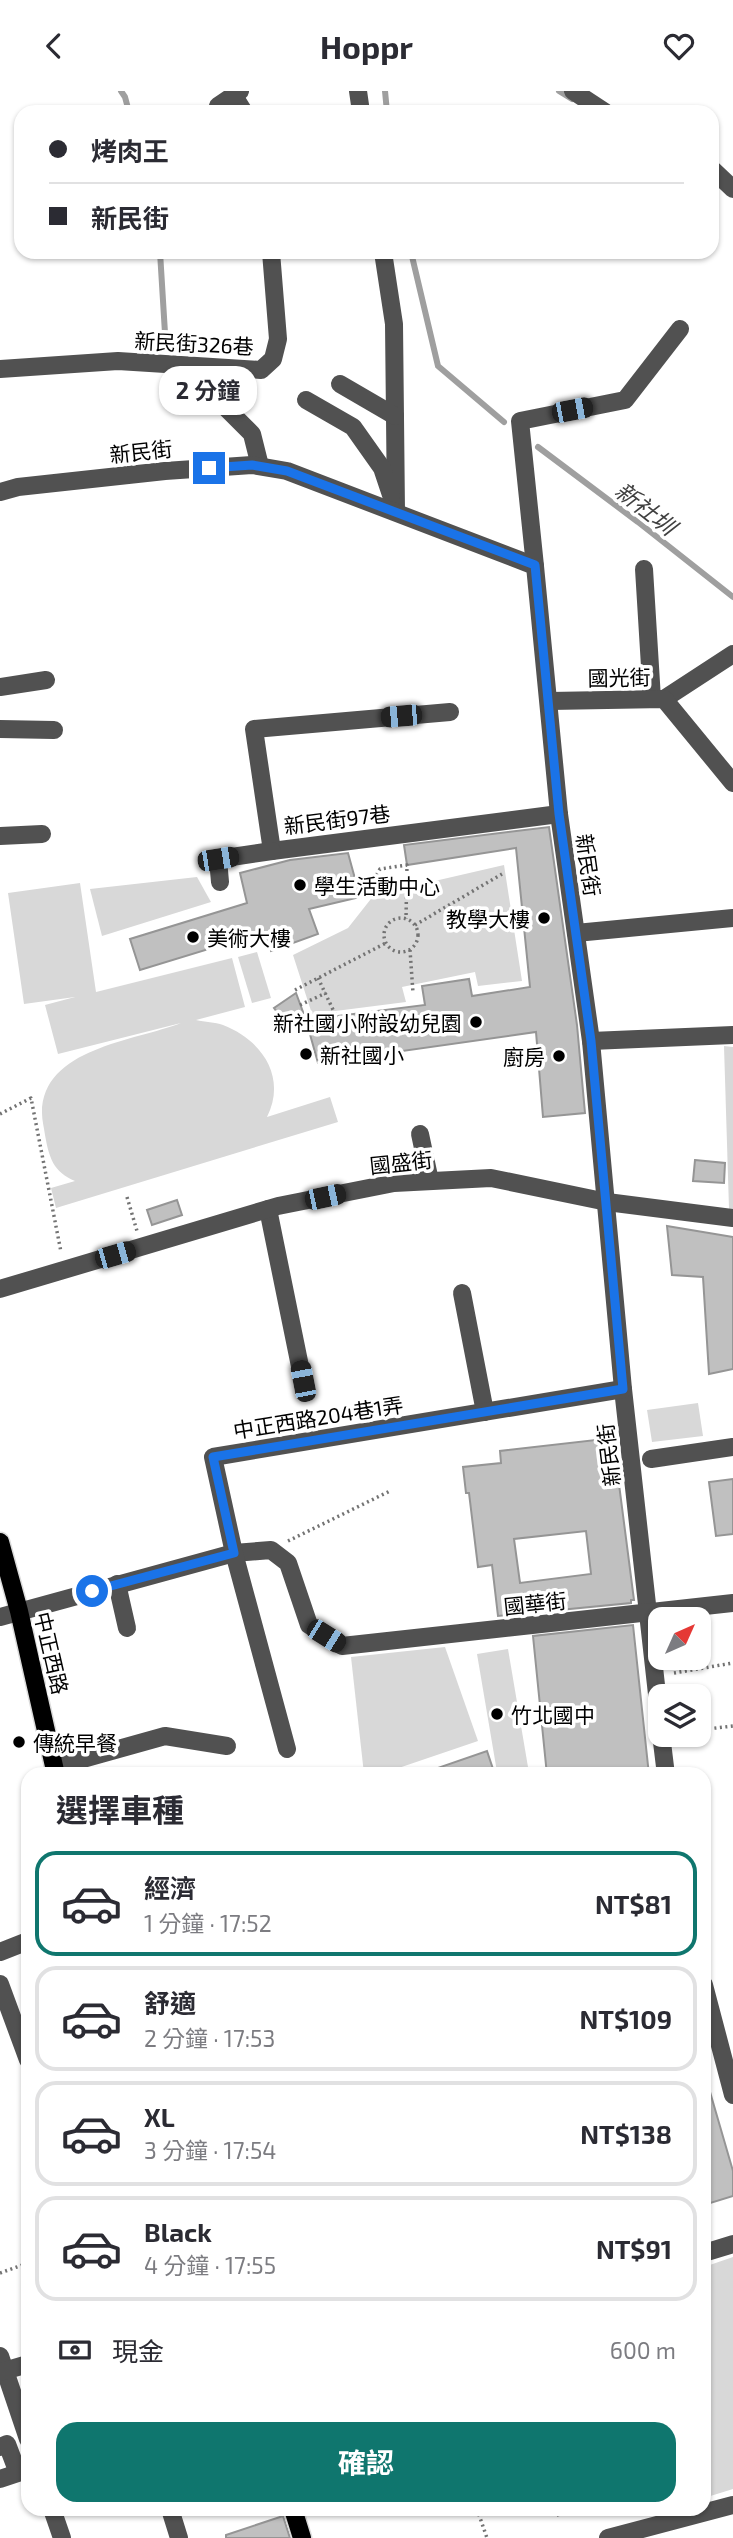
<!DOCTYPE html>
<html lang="zh-TW">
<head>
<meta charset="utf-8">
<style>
	body { margin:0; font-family:"Exo 2","Noto Sans TC",sans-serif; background:#f2f2f3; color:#2b2b33; height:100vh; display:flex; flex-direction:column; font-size:26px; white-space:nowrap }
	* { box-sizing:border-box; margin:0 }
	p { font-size:23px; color:#7c7c81 }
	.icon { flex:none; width:38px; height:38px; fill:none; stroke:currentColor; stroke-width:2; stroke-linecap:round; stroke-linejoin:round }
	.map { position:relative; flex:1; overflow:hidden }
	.side { position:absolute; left:21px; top:1676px; width:690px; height:749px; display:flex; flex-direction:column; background:#fff; border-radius:21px; box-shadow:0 2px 5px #0004 }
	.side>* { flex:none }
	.top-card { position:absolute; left:14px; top:14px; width:705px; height:154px; border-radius:21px; box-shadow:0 2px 5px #0004; display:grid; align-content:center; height:154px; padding:0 35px; background:#fff }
	.needle { width:46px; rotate:45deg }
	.buttons { position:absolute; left:648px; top:1516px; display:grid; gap:14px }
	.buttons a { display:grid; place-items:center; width:63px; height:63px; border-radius:14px; background:#fff; box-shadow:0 2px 5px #0004; font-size:35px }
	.end { position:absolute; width:32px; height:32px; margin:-16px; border:9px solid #1a73e8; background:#fff; box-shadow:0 0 0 4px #fff }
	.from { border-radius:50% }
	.bubble { position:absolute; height:49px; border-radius:21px; background:#fff; box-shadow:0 2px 5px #0004; font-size:23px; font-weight:700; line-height:49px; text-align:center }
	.car { position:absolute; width:21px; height:42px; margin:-21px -10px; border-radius:9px; box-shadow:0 0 5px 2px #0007; background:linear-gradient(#222 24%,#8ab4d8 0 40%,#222 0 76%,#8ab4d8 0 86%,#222 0) }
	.top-card b { display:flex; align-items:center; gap:24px; height:66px; font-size:26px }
	.top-card b+b { border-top:2px solid #e1e1e2 }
	.top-card i { width:18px; height:18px; background:#2b2b33 }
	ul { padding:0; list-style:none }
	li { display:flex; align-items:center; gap:21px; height:105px; margin:0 14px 10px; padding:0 21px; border:4px solid #e1e1e2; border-radius:21px }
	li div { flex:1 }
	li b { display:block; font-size:26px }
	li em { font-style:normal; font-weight:700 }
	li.active { border-color:#0f766e }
	li>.icon { width:63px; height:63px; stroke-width:1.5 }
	h2 { padding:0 35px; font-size:32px; line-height:84px }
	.pay { display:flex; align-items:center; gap:18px; height:77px; padding:0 35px; font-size:26px }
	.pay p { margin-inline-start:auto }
	.primary-button { display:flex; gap:14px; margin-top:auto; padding:14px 35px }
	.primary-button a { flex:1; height:80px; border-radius:21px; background:#0f766e; color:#fff; font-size:28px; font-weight:700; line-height:80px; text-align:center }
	header { display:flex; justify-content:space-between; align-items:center; height:91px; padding:0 35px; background:#fff; font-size:32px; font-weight:700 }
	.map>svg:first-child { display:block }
	.green { fill:#d8d8d8 }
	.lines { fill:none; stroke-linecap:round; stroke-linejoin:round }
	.stream { stroke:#9f9f9f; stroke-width:6 }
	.building { fill:#c0c0c0; stroke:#959595; stroke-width:2; fill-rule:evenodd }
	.major-casing { stroke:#dbdbdb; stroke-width:21 }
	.path { stroke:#737373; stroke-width:3.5; stroke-dasharray:2 3.5; stroke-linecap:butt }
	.minor { stroke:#515151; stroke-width:18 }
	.major { stroke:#000; stroke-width:18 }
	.route { stroke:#1a73e8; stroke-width:9 }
	.poi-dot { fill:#000; stroke:#fff; stroke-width:2.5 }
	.labels { text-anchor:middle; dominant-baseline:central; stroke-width:7; stroke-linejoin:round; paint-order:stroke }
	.street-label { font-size:21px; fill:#000; stroke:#fff }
	.poi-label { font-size:21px; fill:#000; stroke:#fff; text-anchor:start }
	.water-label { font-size:23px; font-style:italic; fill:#404040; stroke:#fff }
</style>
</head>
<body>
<header><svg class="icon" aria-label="back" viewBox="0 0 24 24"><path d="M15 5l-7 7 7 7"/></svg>Hoppr<svg class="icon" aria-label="heart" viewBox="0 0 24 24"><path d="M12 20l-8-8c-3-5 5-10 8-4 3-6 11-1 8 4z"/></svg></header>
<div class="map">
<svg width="733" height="2447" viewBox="0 0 733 2447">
	<rect width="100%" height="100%" fill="#fff"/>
	<g class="green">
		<polygon points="504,774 522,890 478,895 475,881 402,896 406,911 312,923 293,864 348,837 374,804"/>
		<polygon points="197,786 211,811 102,845 90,798"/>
		<path d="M80,792L96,901L232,867L245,916L196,929C205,931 215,931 223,934C262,949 287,986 267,1026L330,1006L338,1031L56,1117L51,1097L75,1090C53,1081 49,1066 45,1044C44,1037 42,1029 42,1022C42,957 135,950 181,932L58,963L45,914L75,906L24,913L8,802Z"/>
		<polygon points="257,861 271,907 252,912 238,866"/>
		<polygon points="724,955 733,956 733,1119 729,1118"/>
		<polygon points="698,1312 703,1345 652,1351 647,1319"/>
		<polygon points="445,1556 478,1650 381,1683 364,1683 351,1566"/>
		<polygon points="508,1558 528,1676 497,1681 477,1563"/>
		<polygon points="733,2166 733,2398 704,2407 704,2176"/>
	</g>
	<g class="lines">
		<g class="stream">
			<polyline points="121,0 125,6 129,21"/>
			<polyline points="385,0 387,21"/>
			<polyline points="559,0 572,8"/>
			<polyline points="160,161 165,242"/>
			<polyline points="411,161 438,275 504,331"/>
			<polyline points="538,356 638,431 733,506"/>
		</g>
	</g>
	<g class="building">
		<polygon points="549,736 577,934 585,1022 543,1026 536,941 318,972 306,929 425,914 422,895 469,888 472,905 530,896 516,757 407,774 404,754"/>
		<polygon points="348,762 360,806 309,818 318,843 271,860 264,841 140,879 130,848 247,812 240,782 290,769"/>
		<polygon points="296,902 306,929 288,936 274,917"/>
		<polygon points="695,1069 725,1072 724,1092 693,1090"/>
		<polygon points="177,1109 182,1124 152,1134 147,1119"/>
		<polygon points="667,1135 733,1146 733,1278 709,1283 703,1186 672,1184"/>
		<path d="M613,1347L634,1509H631V1512L498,1525L492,1474L478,1476L469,1402H466L463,1376L501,1372L500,1360ZM586,1440L591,1483L520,1492L514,1448Z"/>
		<polygon points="733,1388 733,1443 716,1445 709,1391"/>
		<polygon points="633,1534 649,1684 547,1684 533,1545"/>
		<polygon points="487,1660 495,1684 427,1684 426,1681"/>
		<polygon points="708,1994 733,2080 733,2105 704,2114 704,2083 708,2082 704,2066 704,1995"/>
		<polygon points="283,2425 290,2447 226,2447 226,2444"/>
	</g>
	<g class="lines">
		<defs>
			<g id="major">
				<polyline points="0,1451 19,1520 56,1684"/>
				<polyline points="293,2418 302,2447"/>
			</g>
		</defs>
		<use href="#major" class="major-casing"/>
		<g class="path">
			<polyline points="360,806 368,798 380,778 407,774 406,828"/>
			<circle cx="401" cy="844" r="17"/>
			<polyline points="415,834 502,783"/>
			<polyline points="410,859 413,902"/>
			<polyline points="318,887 336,925"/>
			<polyline points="295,899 386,852"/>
			<polyline points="300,914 326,902"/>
			<polyline points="0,1023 31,1007 61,1161"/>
			<polyline points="127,1106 137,1140"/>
			<polyline points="288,1450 390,1400"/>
			<polyline points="674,1582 733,1572"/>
			<polyline points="698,1639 733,1635"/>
			<polyline points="0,2182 28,2172"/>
			<polyline points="477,2418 487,2447"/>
			<polyline points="557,2418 559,2426"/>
		</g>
		<g class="minor">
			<polyline points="358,0 361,21"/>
			<polyline points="573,0 605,21"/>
			<polyline points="234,5 244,21"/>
			<polyline points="218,15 240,0"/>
			<polyline points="712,78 733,98"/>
			<polyline points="383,161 394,233 396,420"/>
			<polyline points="0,278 118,270 261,279 273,268 278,248 271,161"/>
			<polyline points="340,293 395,325"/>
			<polyline points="196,305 225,316 252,343 260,375"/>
			<polyline points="306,309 353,336 382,377 391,404"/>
			<polyline points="0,401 18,396 165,380 252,374 287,380 535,475 559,723 591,950 623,1298 660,1630"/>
			<polyline points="535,475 520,330 625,309 680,238"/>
			<polyline points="644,478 652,608"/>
			<polyline points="0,596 46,589"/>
			<polyline points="664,608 733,563"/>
			<polyline points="550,610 664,608 733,692"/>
			<polyline points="450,621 254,638 272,760 559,723"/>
			<polyline points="0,638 54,639"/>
			<polyline points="0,745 42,743"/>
			<polyline points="220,791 218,768 272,760"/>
			<polyline points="576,842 733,827"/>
			<polyline points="591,950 733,944"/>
			<polyline points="420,1043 430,1090"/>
			<polyline points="268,1118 303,1290"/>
			<polyline points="0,1198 278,1115 394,1092 491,1087 607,1111 733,1127"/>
			<polyline points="462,1202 485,1321"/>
			<polyline points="651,1368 733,1356"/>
			<polyline points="117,1493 127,1537"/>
			<polyline points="0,1526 234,1462 271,1459 288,1472 309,1534 342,1555 733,1512"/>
			<polyline points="661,1643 666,1684"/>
			<polyline points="287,1658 234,1462 213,1366 623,1298"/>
			<polyline points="54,1676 165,1645 227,1655"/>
			<polyline points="0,1861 28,1850"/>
			<polyline points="0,1893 28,1969"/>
			<polyline points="704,1894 733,2004"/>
			<polyline points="704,2162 733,2153"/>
			<polyline points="0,2265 28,2348"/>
			<polyline points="0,2281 28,2273"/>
			<polyline points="0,2356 7,2353 18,2382 0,2388"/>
			<polyline points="52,2418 62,2447"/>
			<polyline points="170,2418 179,2447"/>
			<polyline points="608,2447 733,2414"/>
		</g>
		<use href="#major" class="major"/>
	</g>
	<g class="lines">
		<polyline class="route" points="92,1500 234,1462 213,1366 623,1298 591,950 559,723 535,474 287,380 252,374 209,377"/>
	</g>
	<g class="poi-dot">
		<circle cx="300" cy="794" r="7"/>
		<circle cx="544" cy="827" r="7"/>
		<circle cx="193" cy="846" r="7"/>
		<circle cx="476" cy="931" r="7"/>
		<circle cx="306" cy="963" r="7"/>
		<circle cx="559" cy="965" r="7"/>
		<circle cx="497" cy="1623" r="7"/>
		<circle cx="19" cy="1651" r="7"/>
	</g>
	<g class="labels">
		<g class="street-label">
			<text transform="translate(194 252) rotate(3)">新民街326巷</text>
			<text transform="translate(141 360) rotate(-6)">新民街</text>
			<text transform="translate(619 586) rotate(-1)">國光街</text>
			<text transform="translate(337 728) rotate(-7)">新民街97巷</text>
			<text transform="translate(589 774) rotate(82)">新民街</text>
			<text transform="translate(401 1071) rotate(-6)">國盛街</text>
			<text transform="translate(318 1326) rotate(-9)">中正西路204巷1弄</text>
			<text transform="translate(608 1364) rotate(-97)">新民街</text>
			<text transform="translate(535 1512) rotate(-6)">國華街</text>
			<text transform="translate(52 1562) rotate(77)">中正西路</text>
		</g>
		<g class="poi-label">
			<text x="314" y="794">學生活動中心</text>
			<text x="530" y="827" text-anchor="end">教學大樓</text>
			<text x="207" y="846">美術大樓</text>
			<text x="462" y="931" text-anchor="end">新社國小附設幼兒園</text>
			<text x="320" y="963">新社國小</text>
			<text x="545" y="965" text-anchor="end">廚房</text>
			<text x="511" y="1623">竹北國中</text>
			<text x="33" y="1651">傳統早餐</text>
		</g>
		<g class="water-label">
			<text transform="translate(646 417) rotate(38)">新社圳</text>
		</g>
	</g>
</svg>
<div class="buttons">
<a><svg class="needle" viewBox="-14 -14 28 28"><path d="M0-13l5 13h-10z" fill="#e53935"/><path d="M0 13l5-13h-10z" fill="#7c7c81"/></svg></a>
<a><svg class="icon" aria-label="layers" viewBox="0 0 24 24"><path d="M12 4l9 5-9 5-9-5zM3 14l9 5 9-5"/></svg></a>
</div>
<i class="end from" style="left:92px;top:1500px"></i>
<i class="end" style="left:209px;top:377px"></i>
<div class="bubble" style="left:159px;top:275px;width:98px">2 分鐘</div>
<i class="car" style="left:572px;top:319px;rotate:79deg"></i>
<i class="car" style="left:401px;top:625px;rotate:265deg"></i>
<i class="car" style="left:218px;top:768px;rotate:81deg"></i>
<i class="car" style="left:325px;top:1106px;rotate:78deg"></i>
<i class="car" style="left:115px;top:1164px;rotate:74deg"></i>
<i class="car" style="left:303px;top:1290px;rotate:349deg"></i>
<i class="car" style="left:326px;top:1545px;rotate:122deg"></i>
<div class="top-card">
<b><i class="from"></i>烤肉王</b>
<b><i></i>新民街</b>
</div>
<section class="side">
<h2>選擇車種</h2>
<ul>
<li class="active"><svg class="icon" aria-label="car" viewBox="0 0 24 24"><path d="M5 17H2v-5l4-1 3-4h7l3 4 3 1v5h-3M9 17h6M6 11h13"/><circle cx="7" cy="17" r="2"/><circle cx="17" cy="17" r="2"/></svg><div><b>經濟</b><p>1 分鐘 · 17:52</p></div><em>NT$81</em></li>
<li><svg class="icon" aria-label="car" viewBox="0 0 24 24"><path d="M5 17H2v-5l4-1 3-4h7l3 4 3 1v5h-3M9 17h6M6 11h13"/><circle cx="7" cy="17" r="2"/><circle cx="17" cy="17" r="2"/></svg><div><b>舒適</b><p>2 分鐘 · 17:53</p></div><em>NT$109</em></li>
<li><svg class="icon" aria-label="car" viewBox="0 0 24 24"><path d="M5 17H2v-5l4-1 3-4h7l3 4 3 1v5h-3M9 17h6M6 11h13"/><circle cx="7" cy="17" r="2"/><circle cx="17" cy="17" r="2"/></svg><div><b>XL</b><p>3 分鐘 · 17:54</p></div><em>NT$138</em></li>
<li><svg class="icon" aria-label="car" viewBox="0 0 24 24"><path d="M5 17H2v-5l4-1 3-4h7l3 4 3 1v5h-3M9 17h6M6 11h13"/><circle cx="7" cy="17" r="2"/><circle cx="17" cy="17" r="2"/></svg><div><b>Black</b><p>4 分鐘 · 17:55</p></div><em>NT$91</em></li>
</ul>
<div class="pay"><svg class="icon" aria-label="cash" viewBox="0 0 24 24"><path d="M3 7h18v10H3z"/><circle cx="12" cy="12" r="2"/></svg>現金<p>600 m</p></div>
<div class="primary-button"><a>確認</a></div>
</section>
</div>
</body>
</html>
